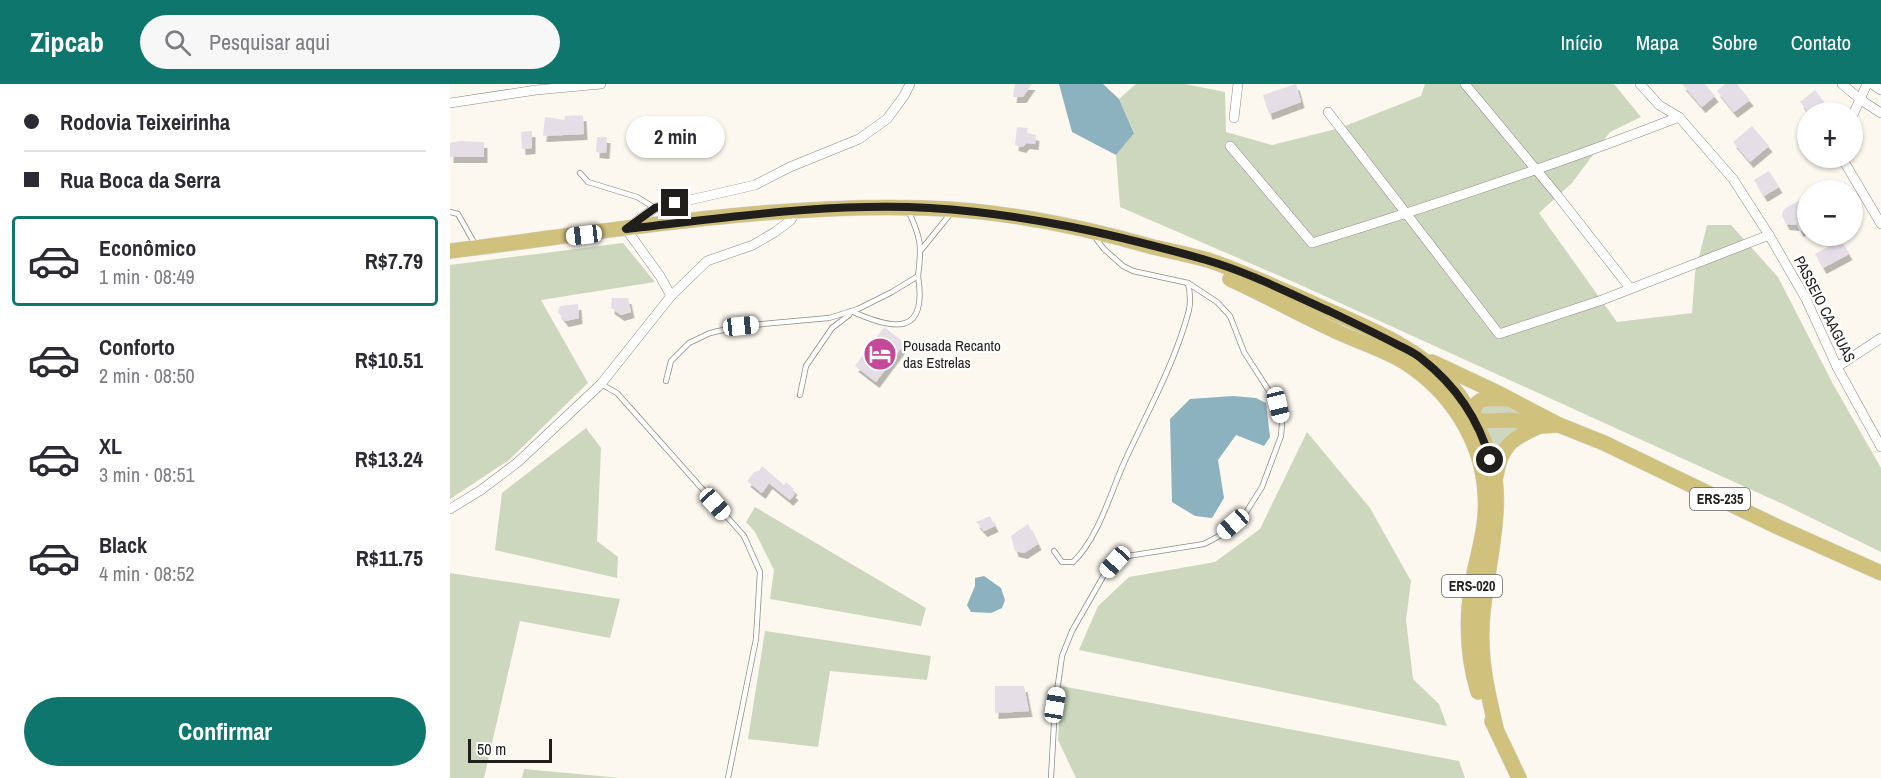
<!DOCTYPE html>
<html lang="pt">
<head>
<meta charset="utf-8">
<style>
	body { margin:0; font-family:"Archivo Narrow",sans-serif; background:#f7f7f7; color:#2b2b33; height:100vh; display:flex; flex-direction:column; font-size:22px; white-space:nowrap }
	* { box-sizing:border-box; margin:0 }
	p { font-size:20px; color:#7c7c81 }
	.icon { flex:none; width:33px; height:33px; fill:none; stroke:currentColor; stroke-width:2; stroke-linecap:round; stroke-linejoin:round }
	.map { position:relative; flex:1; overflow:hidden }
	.side { display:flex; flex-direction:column; background:#fff; width:450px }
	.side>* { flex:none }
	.hud { display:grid; align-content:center; height:132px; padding:0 24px; background:#fff }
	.tools { position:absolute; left:1347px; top:18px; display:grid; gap:12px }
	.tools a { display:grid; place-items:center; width:66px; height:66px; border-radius:50%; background:#fff; box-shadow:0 2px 4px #0004; font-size:30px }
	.scale { position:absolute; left:18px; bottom:15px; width:84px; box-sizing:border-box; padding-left:6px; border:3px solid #211f1c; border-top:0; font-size:16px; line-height:21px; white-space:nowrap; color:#211f1c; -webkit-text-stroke:4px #fff; paint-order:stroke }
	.end { position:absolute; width:27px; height:27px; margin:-14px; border:8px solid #211f1c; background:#fff; box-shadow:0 0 0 3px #fff }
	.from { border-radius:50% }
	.bubble { position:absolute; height:42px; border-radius:21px; background:#fff; box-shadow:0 2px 4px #0004; font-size:20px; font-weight:700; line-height:42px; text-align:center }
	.car { position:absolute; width:18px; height:36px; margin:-18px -9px; border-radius:8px; box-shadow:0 0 4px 2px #0007; background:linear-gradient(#fff 24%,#345 0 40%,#fff 0 76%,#345 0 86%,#fff 0) }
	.hud b { display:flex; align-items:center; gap:21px; height:57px; font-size:22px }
	.hud b+b { border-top:2px solid #e1e1e2 }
	.hud i { width:15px; height:15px; background:#2b2b33 }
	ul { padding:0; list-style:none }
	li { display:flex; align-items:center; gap:18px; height:90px; margin:0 12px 9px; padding:0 12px; border:3px solid transparent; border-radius:6px }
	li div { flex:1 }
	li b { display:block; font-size:22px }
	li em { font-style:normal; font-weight:700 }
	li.selected { border-color:#0f766e }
	li>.icon { width:54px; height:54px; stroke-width:1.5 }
	.button { display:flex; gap:12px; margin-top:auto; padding:12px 24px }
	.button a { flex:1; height:69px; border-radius:36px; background:#0f766e; color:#fff; font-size:24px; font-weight:700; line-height:69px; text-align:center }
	header { display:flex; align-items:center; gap:36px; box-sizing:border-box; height:84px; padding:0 30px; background:#0f766e; color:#fff }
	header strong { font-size:28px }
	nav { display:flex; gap:33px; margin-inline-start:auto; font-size:21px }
	.search { width:420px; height:54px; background:#f7f7f7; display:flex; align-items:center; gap:15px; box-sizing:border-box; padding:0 21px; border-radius:33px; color:#7c7c81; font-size:22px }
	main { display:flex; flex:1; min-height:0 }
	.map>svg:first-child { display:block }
	.green { fill:#ccd7be }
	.water { fill:#8cb1bf }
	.building { fill:#e5dee7; filter:url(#shadow) }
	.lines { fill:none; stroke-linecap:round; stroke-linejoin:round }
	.lane-casing { stroke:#8d8a81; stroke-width:6 }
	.street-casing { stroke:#8d8a81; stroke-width:10 }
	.primary-casing { stroke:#d7d7d6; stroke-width:16 }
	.lane { stroke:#fff; stroke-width:4.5 }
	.street { stroke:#fff; stroke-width:9 }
	.primary { stroke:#d0c17d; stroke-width:15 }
	.route { stroke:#211f1c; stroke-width:8 }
	.labels { text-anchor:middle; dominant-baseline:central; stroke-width:5; stroke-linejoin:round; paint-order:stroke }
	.shield { fill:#fff; stroke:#646260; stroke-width:1.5 }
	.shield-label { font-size:14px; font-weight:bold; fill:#211f1c }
	.street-label { font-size:15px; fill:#211f1c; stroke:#fff }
	.poi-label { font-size:15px; fill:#211f1c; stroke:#fff; text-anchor:start }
</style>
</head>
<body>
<header>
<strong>Zipcab</strong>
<div class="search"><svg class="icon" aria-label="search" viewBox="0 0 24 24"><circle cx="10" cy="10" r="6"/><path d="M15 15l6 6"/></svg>Pesquisar aqui</div>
<nav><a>Início</a><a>Mapa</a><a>Sobre</a><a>Contato</a></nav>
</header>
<main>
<section class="side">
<div class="hud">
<b><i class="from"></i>Rodovia Teixeirinha</b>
<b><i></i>Rua Boca da Serra</b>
</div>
<ul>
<li class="selected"><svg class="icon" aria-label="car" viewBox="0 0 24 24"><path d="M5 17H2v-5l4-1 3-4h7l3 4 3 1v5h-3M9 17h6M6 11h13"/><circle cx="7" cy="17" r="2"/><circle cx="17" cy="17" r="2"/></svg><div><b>Econômico</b><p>1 min · 08:49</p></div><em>R$7.79</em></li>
<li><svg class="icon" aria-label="car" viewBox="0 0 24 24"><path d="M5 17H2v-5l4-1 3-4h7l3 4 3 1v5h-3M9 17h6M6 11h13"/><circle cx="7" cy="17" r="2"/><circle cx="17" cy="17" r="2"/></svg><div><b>Conforto</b><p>2 min · 08:50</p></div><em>R$10.51</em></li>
<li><svg class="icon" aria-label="car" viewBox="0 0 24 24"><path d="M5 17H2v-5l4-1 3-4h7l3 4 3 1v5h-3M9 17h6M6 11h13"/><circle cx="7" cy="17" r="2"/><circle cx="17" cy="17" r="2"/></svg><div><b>XL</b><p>3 min · 08:51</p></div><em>R$13.24</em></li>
<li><svg class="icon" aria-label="car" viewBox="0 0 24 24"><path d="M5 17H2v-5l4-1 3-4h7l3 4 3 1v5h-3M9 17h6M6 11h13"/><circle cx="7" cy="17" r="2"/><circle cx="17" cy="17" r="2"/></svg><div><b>Black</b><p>4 min · 08:52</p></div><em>R$11.75</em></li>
</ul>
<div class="button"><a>Confirmar</a></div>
</section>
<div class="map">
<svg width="1431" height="694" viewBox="0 0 1431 694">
	<defs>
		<filter id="shadow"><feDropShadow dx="3.5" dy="6" stdDeviation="0" flood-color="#0004"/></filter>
	</defs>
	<rect width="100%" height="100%" fill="#fcf8ef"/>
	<g class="green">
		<polygon points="686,0 735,0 775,8 776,48 822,61 890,44 971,12 975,0 1164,0 1191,33 1160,48 1122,99 1089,129 1167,238 1242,229 1245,189 1257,141 1281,141 1328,193 1383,300 1431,384 1431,468 1335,421 846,199 670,123 666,71 684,48 669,15"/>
		<polygon points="173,159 205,198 91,216 138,299 59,376 0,415 0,181"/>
		<polygon points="1047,318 1063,324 1069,329 1068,331 1027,331 1030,322"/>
		<polygon points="1055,341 1069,344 1045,370 1034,343"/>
		<polygon points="136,344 151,364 147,457 168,473 167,494 45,466 52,409"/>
		<polygon points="857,348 920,424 961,497 956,536 963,595 989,620 997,642 629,566 648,522 679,493 765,478 810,445"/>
		<polygon points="305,423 476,524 471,542 320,515 324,486 305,448 296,438"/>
		<polygon points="0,489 170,515 160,554 70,537 34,694 0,694"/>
		<polygon points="315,547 481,572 477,596 380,587 368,663 298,655"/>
		<polygon points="611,602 1009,677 1015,694 626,694 608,656"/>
		<polygon points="74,685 171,694 72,694"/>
	</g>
	<g class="water">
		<polygon points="609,0 653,0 669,15 684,49 666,71 622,48"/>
		<polygon points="783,312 806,314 816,319 820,353 814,362 786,351 768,376 774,414 762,434 745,432 722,418 720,335 740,315"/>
		<polygon points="534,492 551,504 555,516 552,524 541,529 521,528 517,521 525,502 525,494"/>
	</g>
	<g class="building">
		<polygon points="565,0 582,0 573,13 563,13"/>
		<polygon points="846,0 851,18 819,30 813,11"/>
		<polygon points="1232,0 1255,0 1265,12 1252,23"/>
		<polygon points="1275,0 1287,0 1300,16 1284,28 1267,7"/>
		<polygon points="1365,6 1377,22 1368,28 1358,28 1350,18"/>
		<polygon points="133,31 134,50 93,52 95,33 114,36 115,32"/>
		<polygon points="1302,42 1319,62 1300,78 1283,58"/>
		<polygon points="567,43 578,44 577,49 586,51 585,60 576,59 573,63 565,61"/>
		<polygon points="82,47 82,64 72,65 71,48"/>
		<polygon points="147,53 157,53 156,69 146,68"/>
		<polygon points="10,57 34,58 34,73 0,73 0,59"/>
		<polygon points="1319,87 1329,103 1314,112 1304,96"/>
		<polygon points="1351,116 1358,127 1358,143 1350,147 1347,141 1336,140 1332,132 1333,127 1337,123"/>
		<polygon points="1391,156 1399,170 1373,184 1365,170"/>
		<polygon points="162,214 178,214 181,228 171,231 161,224"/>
		<polygon points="128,220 129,234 115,237 108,228 110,222"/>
		<polygon points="434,243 455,259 426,298 405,282"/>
		<polygon points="312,382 334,401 336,398 344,405 342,408 345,410 340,416 319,399 312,409 297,397 304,388 309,387"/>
		<polygon points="540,432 545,442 534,447 526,438"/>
		<polygon points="578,440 588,460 574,469 565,467 561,452"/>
		<polygon points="545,602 574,602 579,627 545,629"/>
	</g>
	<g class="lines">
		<defs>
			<g id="lane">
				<polyline points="130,89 138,98 187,113 205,124"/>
				<polyline points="0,128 8,130 26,162"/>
				<polyline points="471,166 501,129"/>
				<path d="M216,297L221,277L239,259L260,249L291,242L379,234L408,225L442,208L468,192C472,161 471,154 458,126"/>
				<polyline points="151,300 167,309 294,452 310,488 306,555 278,694"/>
				<path d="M350,311L356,282L382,244L399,231L401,227C443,246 478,253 468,192"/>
				<path d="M604,467L612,478H623C647,456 660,411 673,381C696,330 725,280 739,226C741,216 740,208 738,199"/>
				<polyline points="601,694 605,621 612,572 622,547 654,491 665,479 678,472 754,460 771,451 795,430 812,403 831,352 832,339 828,321 794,268 780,232 767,218 738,199 683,187 673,182 654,165 644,152"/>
			</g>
			<g id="street">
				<polyline points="1015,0 1108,112 1180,204"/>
				<polyline points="1190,0 1209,21 1229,33 1283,95 1319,151 1356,215 1387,283 1431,363"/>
				<polyline points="1392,0 1411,16 1431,29"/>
				<polyline points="1422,0 1431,6"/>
				<polyline points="0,19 86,6 151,0"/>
				<polyline points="878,28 1049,250 1152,216 1319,151"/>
				<polyline points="1402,33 1417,0"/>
				<polyline points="784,34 788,0"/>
				<path d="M780,62L862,159C985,121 1108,80 1229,33"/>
				<polyline points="1392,74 1431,140"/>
				<polyline points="221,212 210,192 176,145 205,124 305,101 340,83 409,55 437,35 454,12 460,0"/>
				<polyline points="1387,283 1431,254"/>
				<polyline points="0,425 31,406 68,378 151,300 221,212 257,177 303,161 325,148 340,137 347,127"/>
			</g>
			<g id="primary">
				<path d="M0,167C156,148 318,119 475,124C553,126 629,142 703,163C721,167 740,171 758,176C793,188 828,204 862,219C909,241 965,260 1000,300C1014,316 1025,335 1033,354C1062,414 1035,478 1032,541C1030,577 1038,610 1046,644"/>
				<path d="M780,195C817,212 853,232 890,249C912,259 935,266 956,279C1008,313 1040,370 1035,433C1033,456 1026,477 1022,500C1016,536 1017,572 1028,608"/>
				<polyline points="982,278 1046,308 1109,341 1154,359 1328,443 1431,489"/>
				<polyline points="1017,333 1034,337 1060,336 1074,337 1090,342 1109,341"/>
				<path d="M1022,339C1023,313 1032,314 1056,315"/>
				<path d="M1046,392C1051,361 1062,354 1090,342"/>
				<polyline points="1042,637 1069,694"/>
			</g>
		</defs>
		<use href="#lane" class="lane-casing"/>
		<use href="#street" class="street-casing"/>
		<use href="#primary" class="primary-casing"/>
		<use href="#lane" class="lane"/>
		<use href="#street" class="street"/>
		<use href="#primary" class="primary"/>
	</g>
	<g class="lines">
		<path class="route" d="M225,119L205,124L176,145C275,134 381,118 480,124C576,130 664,150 756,176C798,188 839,209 879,227C902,238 925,249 948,261C956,265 965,269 972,275C1005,301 1029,336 1040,376"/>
	</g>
	<defs>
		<symbol id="hotel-disc" viewBox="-11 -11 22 22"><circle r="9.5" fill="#c44999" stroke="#fff"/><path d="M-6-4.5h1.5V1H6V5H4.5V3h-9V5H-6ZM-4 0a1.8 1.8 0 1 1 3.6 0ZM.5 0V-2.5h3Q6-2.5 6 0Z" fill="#fff"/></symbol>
	</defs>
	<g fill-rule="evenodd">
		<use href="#hotel-disc" x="411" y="251" width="38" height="38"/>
	</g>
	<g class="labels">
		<g class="shield">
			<rect x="1240" y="404" width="60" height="22" rx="4.5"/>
			<rect x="992" y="491" width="60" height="22" rx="4.5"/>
		</g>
		<g class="shield-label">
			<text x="1270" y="415">ERS-235</text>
			<text x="1022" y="502">ERS-020</text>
		</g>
		<g class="street-label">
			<text transform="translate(1375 225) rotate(63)">PASSEIO CAAGUAS</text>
		</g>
		<g class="poi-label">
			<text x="453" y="261">Pousada Recanto<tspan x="453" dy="17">das Estrelas</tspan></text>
		</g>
	</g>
</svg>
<div class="tools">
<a>+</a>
<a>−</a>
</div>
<div class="scale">50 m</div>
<i class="end from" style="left:1040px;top:376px"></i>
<i class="end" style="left:225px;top:119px"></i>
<div class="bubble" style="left:176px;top:32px;width:99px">2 min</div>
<i class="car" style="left:134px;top:151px;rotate:263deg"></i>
<i class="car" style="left:291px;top:242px;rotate:84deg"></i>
<i class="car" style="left:828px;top:321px;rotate:166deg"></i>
<i class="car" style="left:265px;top:420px;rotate:138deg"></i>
<i class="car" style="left:783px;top:440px;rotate:229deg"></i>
<i class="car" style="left:665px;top:478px;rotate:222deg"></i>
<i class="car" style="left:605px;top:621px;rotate:9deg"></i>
</div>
</main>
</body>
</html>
